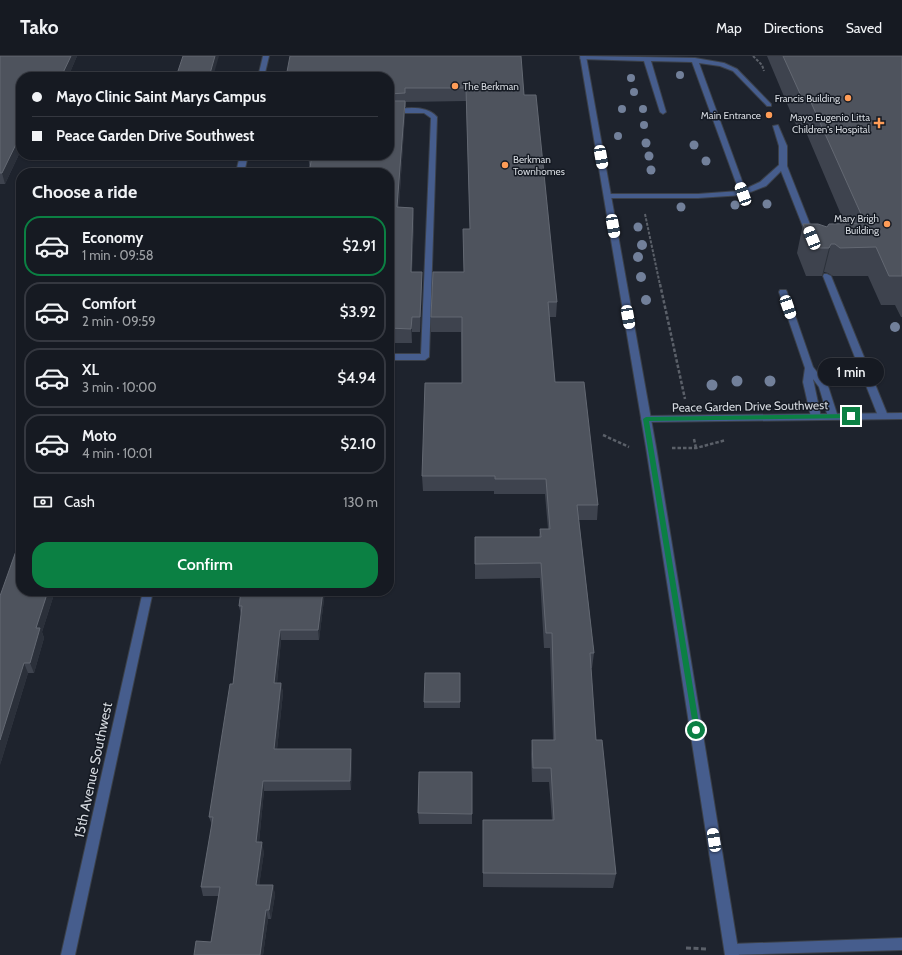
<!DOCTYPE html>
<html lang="en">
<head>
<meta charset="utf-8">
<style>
	body { margin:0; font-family:Cabin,sans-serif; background:#23272f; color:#f1f3f6; height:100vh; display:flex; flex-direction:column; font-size:15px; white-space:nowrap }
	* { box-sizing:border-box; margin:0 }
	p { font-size:13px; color:#9ea1a5 }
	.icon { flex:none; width:22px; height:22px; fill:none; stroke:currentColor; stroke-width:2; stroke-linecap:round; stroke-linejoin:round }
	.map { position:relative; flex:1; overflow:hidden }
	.sheet { position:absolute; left:16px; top:112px; width:378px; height:428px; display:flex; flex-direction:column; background:#161a22; border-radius:16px; box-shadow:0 1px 3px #0004,0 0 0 1px #353840 }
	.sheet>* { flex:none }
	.top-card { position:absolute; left:16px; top:16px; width:378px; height:88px; border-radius:16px; box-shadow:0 1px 3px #0004,0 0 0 1px #353840; display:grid; align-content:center; height:88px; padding:0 16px; background:#161a22 }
	.end { position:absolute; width:18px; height:18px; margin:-9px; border:5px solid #0b8043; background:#fff; box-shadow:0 0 0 2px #fff }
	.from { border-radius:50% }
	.bubble { position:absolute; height:28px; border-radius:14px; background:#161a22; box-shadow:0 1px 3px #0004,0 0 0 1px #353840; font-size:13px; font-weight:600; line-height:28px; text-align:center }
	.car { position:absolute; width:12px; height:24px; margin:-12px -6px; border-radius:5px; box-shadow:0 0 3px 1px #0007; background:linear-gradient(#fff 24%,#345 0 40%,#fff 0 76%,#345 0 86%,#fff 0) }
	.top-card b { display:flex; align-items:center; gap:14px; height:38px; font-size:15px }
	.top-card b+b { border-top:1px solid #353840 }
	.top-card i { width:10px; height:10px; background:#f1f3f6 }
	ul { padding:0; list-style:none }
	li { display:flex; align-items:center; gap:12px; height:60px; margin:0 8px 6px; padding:0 8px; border:2px solid #353840; border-radius:16px }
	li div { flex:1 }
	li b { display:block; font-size:15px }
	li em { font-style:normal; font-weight:600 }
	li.active { border-color:#0b8043 }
	li>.icon { width:36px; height:36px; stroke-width:1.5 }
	h2 { padding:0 16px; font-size:18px; line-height:48px }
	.pay { display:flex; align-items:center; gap:10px; height:44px; padding:0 16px; font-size:15px }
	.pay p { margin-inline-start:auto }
	.action { display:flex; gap:8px; margin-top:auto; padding:8px 16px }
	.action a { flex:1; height:46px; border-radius:16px; background:#0b8043; color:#fff; font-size:16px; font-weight:600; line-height:46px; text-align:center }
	header { display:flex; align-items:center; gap:24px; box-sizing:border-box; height:56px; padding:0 20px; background:#161a22; border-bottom:1px solid #353840 }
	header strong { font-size:19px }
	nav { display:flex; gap:22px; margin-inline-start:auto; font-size:14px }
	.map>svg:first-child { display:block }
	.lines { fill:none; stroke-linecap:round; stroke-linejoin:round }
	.service-casing { stroke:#3b4049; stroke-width:2 }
	.minor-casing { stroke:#3b4049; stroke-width:2 }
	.tertiary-casing { stroke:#3b4049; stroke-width:2 }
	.path-far2 { stroke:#5b6069; stroke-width:2; stroke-dasharray:3 1.5; stroke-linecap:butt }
	.path-far1 { stroke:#5b6069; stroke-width:2.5; stroke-dasharray:3.5 2; stroke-linecap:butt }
	.path { stroke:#5b6069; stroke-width:3; stroke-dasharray:5 2.5; stroke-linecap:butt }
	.service { fill:#465d8d; fill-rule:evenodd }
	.minor { fill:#465d8d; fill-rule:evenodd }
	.tertiary { fill:#465d8d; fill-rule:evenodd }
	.tree { fill:#72809a }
	.wall { fill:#3e434e }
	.shaded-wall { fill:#2b303a }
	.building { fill:#4e535d; stroke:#636872 }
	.route { fill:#0b8043 }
	.poi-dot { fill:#fe9c57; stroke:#151a23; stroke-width:1.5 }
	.labels { text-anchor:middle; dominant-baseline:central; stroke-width:3; stroke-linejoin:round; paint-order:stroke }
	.far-poi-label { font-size:10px; fill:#d4d8de; stroke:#151a23; text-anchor:end }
	.street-label { font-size:12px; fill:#d4d8de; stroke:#151a23 }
	.near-street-label { font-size:14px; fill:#d4d8de; stroke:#151a23 }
</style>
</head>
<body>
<header>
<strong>Tako</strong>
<nav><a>Map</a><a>Directions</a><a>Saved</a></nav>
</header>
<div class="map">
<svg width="902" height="899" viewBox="0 0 902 899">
	<rect width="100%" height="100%" fill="#1e232d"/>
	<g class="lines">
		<defs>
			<g id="service">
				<polygon points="583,0 695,2 724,7 737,13 771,48 771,50 767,50 733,15 720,10 699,7 745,133 760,126 779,109 779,90 773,70 778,69 787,90 787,110 815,181 814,183 811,183 807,181 781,115 766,130 743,139 698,142 605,142 604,140 608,138 698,138 739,135 692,6 651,5 666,56 663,58 660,56 644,5 581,3 580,2"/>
				<path d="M389,53C405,53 426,48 437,61L429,301L425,304H389V298H421L431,62L424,57H389Z"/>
				<polygon points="824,218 827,218 831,220 888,360 886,362 883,363 878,360 823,220"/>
				<polygon points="780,234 786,234 787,236 813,311 828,330 838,361 836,363 830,363 828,361 819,331 813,323 821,361 816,364 811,361 803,326 805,312 779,236"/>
				<polygon points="902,882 902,894 728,899 725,894 727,889 732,888"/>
			</g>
			<g id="minor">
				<polygon points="263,0 269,0 264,21 258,21"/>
				<polygon points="240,99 248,99 244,117 236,117"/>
				<polygon points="902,357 902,363 646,366 641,363 646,360"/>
				<polygon points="143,535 153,535 75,899 61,899"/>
			</g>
			<polygon id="tertiary" points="580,0 586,0 656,391 739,899 725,899 646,391"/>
		</defs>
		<use href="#service" class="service-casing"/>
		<use href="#minor" class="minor-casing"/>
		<use href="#tertiary" class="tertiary-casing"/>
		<g class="path-far2">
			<polyline points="753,0 762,9 764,15"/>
			<polyline points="645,158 660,229"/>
		</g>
		<g class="path-far1">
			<polyline points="660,228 685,343"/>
			<polyline points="603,379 629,391"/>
			<polyline points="694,383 696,392"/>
			<polyline points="672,392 696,392 726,384"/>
		</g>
		<polyline class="path" points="686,892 707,893"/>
		<use href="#service" class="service"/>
		<use href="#minor" class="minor"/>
		<use href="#tertiary" class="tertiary"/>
	</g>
	<g class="tree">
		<circle cx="680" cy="19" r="4"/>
		<circle cx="631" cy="22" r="4"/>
		<circle cx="634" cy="36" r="4"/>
		<circle cx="622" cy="53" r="4"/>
		<circle cx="643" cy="53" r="4"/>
		<circle cx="644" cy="69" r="4"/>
		<circle cx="618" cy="80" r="4"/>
		<circle cx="646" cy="87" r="4.5"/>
		<circle cx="694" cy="89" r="4.5"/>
		<circle cx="649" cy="100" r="4.5"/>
		<circle cx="706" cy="105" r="4.5"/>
		<circle cx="651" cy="114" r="4.5"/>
		<circle cx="767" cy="148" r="4.5"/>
		<circle cx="735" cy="149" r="4.5"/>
		<circle cx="681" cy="151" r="4.5"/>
		<circle cx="638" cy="171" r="4.5"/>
		<circle cx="642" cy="189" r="5"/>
		<circle cx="638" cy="201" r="5"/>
		<circle cx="641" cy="221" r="5"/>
		<circle cx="646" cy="244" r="5"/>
		<circle cx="895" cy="271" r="5"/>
		<circle cx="737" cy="325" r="5.5"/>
		<circle cx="770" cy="325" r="5.5"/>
		<circle cx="712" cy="329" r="5.5"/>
	</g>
	<g class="wall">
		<polygon points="0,0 77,0 68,21 21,21 21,94 5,128 0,128"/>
		<polygon points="290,0 521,0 521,4 524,39 557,246 556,261 549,261 555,326 598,449 597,464 579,464 594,597 592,612 591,612 596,684 616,818 613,832 483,831 483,764 552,764 549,726 532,726 531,698 532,684 553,684 550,592 544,592 540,522 475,523 475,481 539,481 540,473 548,473 545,438 494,438 494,435 423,435 422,420 462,327 461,276 431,276 431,261 464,216 463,173 470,173 466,45 406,46 406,51 405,51 405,58 399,151 413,152 414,166 412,216 422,230 420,276 412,276 412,287 389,287 389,117 310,114 308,100 389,99 389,21"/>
		<polygon points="767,0 902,0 902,261 901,261 895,249 881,249 868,220 833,220 828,217 824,216 822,220 806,220 797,197 803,168 827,171 845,168 803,69 796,69"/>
		<polygon points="21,366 21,388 17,377"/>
		<polygon points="21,535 55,535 42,576 44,582 34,617 28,617 0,709"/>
		<polygon points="241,535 325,535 319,584 281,584 277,627 281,627 283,637 277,693 352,702 351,734 264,735 259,786 264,796 259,829 273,829 275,839 271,863 268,863 263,899 194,899 211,886 219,840 203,840 201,831 212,769 209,761 233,628 241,559 239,550"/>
		<polygon points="460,617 460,652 424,652 424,646"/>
		<polygon points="418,757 472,758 472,768 419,768"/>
	</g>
	<g class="shaded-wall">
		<polygon points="71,0 77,0 68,21 61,21"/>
		<polygon points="215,0 219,0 213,21 209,21"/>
		<polygon points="405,45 405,58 398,165 397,151"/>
		<polygon points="21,78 21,94 5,128 2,117"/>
		<polygon points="413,152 414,166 411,230 411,216"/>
		<polygon points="831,188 824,216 822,220 829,192"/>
		<polygon points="422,216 422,230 420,276 420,261"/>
		<polygon points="412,261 412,287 411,273"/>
		<polygon points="48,535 55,535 42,576 44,582 34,617 30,607 36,572"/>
		<polygon points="323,535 325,535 319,584 318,574"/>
		<polygon points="280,574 281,584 276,637 274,627"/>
		<polygon points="24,607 28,617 0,709 0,684"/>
		<polygon points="281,627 283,637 276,703 274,693"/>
		<polygon points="351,693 352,702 351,734 350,725"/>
		<polygon points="263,725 264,735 258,796 256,786"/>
		<polygon points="262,786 264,796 258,838 256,829"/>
		<polygon points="273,829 275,839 271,863 269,854"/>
		<polygon points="266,854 268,863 263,899 260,899"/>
	</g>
	<g class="building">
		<polygon points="0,0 71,0 61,21 21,21 21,78 2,117 0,117"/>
		<polygon points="183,0 215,0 209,21 176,21"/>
		<polygon points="290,0 521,0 524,39 536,39 557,246 548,246 555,326 584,326 598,449 577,449 594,597 590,597 596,684 602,684 616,818 483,817 483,764 554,764 551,712 533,712 532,684 555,684 552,577 546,577 541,507 475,508 475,481 541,481 540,473 550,473 546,423 495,423 495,420 422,420 425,327 462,327 462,261 431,261 433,216 464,216 463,173 470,173 466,32 405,32 405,37 389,38 389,21 286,21"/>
		<polygon points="783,0 902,0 902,220 889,220 876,191 840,192 835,188 831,188 829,192 812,192 803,168 818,168 827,171 829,168 865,167 809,42 802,42"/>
		<polygon points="389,45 405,45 397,151 413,152 411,216 422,216 420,261 412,261 411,273 389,272 389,237 390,226 389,226 389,117 309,117 312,100 308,100 309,99 389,99"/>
		<polygon points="147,112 179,112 178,117 146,117"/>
		<polygon points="21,366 21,377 17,377"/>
		<polygon points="21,481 21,535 48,535 36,572 40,572 30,607 24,607 0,684 0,540"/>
		<polygon points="241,535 323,535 318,574 280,574 274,627 281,627 274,693 351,693 350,725 263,725 256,786 262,786 256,829 273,829 269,854 266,854 260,899 194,899 196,885 211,886 220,831 201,831 213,761 209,761 230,628 233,628 242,550 239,550"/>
		<polygon points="425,617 460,617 460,646 424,646"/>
		<polygon points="419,716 472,716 472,758 418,757"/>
	</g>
	<polygon class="route" points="851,358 853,359 853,362 649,365 700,674 699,676 694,676 643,363 646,361"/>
	<g class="poi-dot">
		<circle cx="455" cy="30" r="4"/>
		<circle cx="848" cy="42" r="4"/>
		<circle cx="769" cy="59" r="4"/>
		<path d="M877 61h4v4h4v4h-4v4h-4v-4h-4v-4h4z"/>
		<circle cx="505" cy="109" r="4"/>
		<circle cx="887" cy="168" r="4"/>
	</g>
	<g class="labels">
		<g class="far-poi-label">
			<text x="463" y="30" text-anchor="start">The Berkman</text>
			<text x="840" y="42">Francis Building</text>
			<text x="761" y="59">Main Entrance</text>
			<text x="870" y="61">Mayo Eugenio Litta<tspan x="870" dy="12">Children's Hospital</tspan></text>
			<text x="513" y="103" text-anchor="start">Berkman<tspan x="513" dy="12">Townhomes</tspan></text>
			<text x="879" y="162">Mary Brigh<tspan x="879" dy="12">Building</tspan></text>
		</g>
		<g class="street-label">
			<text transform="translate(750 350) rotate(-1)">Peace Garden Drive Southwest</text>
		</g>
		<g class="near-street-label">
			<text transform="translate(93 714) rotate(-78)">15th Avenue Southwest</text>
		</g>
	</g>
</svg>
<i class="end from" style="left:696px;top:674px"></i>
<i class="end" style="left:851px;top:360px"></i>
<div class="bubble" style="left:818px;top:302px;width:66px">1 min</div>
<i class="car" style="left:601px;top:101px;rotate:170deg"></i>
<i class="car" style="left:743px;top:138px;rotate:340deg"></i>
<i class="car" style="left:613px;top:170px;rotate:170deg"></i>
<i class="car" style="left:812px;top:182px;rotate:338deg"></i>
<i class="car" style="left:788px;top:251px;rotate:161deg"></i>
<i class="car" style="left:628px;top:261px;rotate:170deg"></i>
<i class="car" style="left:714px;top:784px;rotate:351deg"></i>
<div class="top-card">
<b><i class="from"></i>Mayo Clinic Saint Marys Campus</b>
<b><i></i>Peace Garden Drive Southwest</b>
</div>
<section class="sheet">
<h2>Choose a ride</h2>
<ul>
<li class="active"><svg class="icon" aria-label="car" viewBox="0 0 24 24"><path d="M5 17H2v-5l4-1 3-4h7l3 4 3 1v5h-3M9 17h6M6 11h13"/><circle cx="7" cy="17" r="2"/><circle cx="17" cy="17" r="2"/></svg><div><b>Economy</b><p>1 min · 09:58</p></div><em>$2.91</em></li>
<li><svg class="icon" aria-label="car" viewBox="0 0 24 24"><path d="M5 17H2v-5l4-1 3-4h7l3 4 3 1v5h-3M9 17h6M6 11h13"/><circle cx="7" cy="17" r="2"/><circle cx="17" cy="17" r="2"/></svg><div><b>Comfort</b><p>2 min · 09:59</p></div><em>$3.92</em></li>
<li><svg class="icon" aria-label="car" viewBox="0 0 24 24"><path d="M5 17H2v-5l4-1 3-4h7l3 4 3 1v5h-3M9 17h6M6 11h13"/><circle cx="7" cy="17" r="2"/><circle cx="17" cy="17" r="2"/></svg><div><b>XL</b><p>3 min · 10:00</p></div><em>$4.94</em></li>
<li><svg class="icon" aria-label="car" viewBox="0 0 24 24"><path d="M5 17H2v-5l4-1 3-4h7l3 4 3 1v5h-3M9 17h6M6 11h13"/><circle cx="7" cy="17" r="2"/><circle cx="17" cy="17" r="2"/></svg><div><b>Moto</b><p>4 min · 10:01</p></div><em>$2.10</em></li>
</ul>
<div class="pay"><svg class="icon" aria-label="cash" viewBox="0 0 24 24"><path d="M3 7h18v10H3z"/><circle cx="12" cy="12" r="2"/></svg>Cash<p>130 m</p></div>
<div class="action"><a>Confirm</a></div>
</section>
</div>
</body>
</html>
